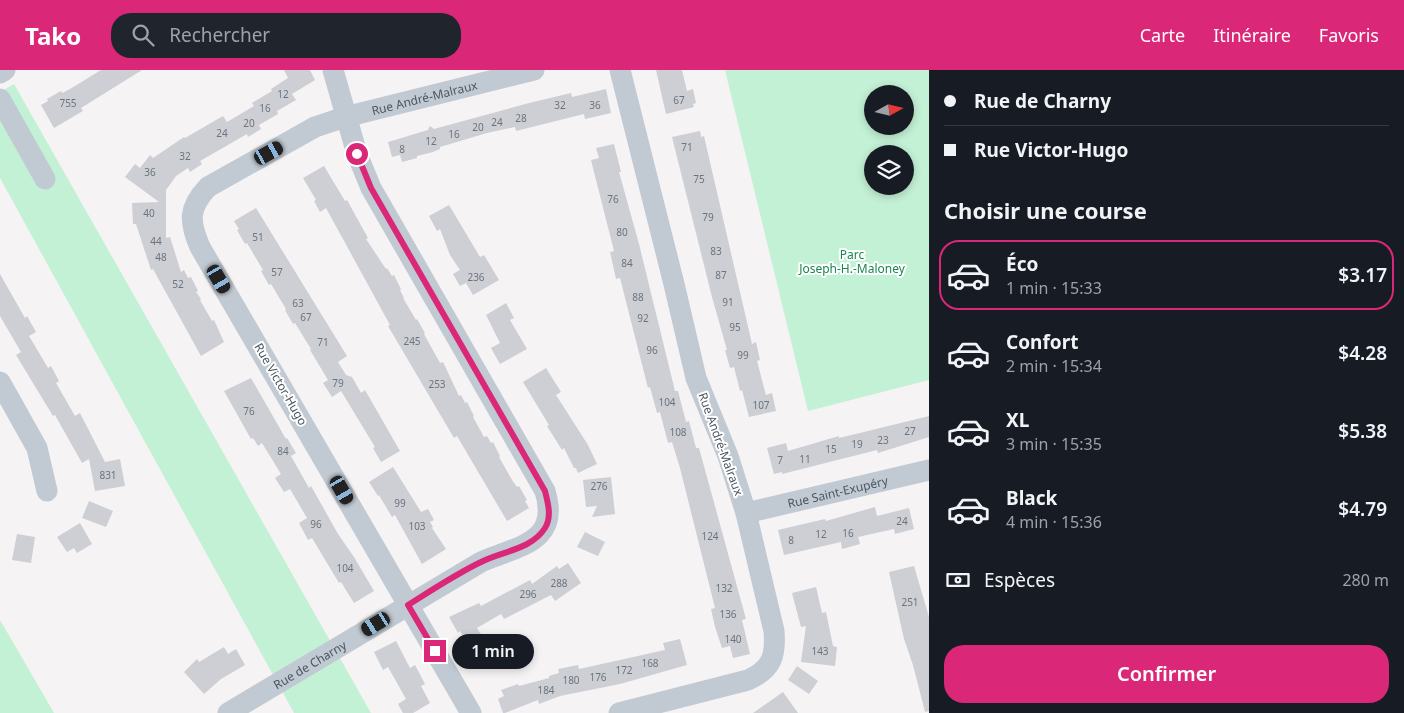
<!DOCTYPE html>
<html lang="fr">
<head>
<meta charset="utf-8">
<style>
	body { margin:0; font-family:"Noto Sans",sans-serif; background:#20242c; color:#f1f3f6; height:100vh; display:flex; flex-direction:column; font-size:19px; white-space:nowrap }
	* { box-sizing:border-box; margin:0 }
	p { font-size:16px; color:#9ea1a6 }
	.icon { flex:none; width:28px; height:28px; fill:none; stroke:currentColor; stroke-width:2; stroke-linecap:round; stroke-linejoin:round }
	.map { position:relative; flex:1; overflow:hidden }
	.side { display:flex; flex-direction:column; background:#171b24; width:475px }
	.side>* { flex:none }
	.hud { display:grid; align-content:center; height:110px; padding:0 15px; background:#171b24 }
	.needle { width:32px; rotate:82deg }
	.controls { position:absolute; left:864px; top:15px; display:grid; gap:10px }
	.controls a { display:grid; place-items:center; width:50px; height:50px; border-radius:50%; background:#171b24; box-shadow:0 2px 8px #0003; font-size:25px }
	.end { position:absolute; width:22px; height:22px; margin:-11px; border:6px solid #db2777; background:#fff; box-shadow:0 0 0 2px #fff }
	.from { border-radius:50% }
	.bubble { position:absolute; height:35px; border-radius:18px; background:#171b24; box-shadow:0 2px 8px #0003; font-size:16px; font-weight:600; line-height:35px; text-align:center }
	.car { position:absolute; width:15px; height:30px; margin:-15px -8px; border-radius:6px; box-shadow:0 0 4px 1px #0007; background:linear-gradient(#222 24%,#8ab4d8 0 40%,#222 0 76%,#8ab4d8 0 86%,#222 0) }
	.hud b { display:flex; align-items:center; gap:18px; height:48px; font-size:19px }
	.hud b+b { border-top:1px solid #363941 }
	.hud i { width:12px; height:12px; background:#f1f3f6 }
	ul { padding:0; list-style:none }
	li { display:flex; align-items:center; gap:15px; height:70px; margin:0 10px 8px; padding:0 5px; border:2px solid transparent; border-radius:20px }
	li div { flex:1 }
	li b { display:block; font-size:19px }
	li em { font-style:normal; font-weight:600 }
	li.active { border-color:#db2777 }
	li>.icon { width:45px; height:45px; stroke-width:1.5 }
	h2 { padding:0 15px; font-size:22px; line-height:60px }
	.pay { display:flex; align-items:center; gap:12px; height:55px; padding:0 15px; font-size:19px }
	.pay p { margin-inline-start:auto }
	.button { display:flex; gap:10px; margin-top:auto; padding:10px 15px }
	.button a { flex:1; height:58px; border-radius:20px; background:#db2777; color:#fff; font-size:20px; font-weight:600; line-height:58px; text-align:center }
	header { display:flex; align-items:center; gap:30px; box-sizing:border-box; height:70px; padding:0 25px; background:#db2777; color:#fff }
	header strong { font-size:24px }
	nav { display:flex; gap:28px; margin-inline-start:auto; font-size:18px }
	.search { width:350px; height:45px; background:#20242c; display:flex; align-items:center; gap:12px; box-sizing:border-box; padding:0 18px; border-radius:20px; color:#9ea1a6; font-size:19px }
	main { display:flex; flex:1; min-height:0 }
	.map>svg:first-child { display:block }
	.green { fill:#c3f1d5; fill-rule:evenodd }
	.building { fill:#cdcfd5 }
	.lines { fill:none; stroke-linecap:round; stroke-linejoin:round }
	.minor { stroke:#c1cad2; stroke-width:21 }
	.route { stroke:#db2777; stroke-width:6 }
	.labels { text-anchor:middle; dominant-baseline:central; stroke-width:4; stroke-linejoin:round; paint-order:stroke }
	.number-label { font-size:10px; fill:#6b747e }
	.street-label { font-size:12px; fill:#4a5661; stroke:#fff }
	.park-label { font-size:12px; fill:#17864f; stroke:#fff }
</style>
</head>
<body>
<header>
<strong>Tako</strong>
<div class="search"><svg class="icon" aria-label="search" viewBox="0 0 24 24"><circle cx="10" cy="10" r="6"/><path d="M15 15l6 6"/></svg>Rechercher</div>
<nav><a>Carte</a><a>Itinéraire</a><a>Favoris</a></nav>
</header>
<main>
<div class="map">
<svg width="929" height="643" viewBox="0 0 929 643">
	<rect width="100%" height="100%" fill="#f5f3f3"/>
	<g class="green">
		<path d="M725,0H929V310L808,341ZM872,24H905V56H872ZM872,84H905V116H872Z"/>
		<polygon points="14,14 371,643 294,643 0,108 0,22"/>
		<polygon points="0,550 54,643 0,643"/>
	</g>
	<g class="building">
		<polygon points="101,0 142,0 81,38 83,41 54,58 41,35 48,31 47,29 61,21 62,23 70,19"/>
		<polygon points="284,0 310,0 315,10 292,24 296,30 277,41 278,44 259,55 261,59 248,67 247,64 200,91 202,94 190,102 188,98 176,106 166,120 166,168 170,167 181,202 184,200 188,208 191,207 198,221 196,222 201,229 200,230 212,251 214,250 224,272 201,286 153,199 151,200 136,154 133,154 132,133 159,132 125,107 135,94 140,98 150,85 153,88 184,67 185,68 223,46 227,52 254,36 252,33 272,21 271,19 288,8"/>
		<polygon points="656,0 682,0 687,21 693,19 696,33 693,34 694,37 666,44"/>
		<polygon points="606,19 611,43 585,49 584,44 516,61 515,57 487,63 440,77 440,79 433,82 417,86 417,88 402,92 400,85 392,87 388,72 428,60 430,56 434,59 529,33 571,23 572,27"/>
		<polygon points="700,61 701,67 704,66 752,274 756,272 760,290 757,291 766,325 772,323 776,341 749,347 742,320 740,321 734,297 730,298 725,280 727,280 712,227 672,67"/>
		<polygon points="614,74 621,102 619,102 639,174 675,321 678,321 686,352 689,351 696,378 699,378 746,549 742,550 750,584 733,588 730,576 722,578 715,557 711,539 715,538 680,398 672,372 668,373 660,342 657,343 650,317 648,318 620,208 616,209 610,182 614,181 591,90 599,88 596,78"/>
		<polygon points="324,96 345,131 347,130 368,168 366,169 386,199 387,198 392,206 394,205 401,219 400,220 404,228 403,228 416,250 417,249 425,263 424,264 440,293 443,292 459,326 461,325 465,333 467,332 474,346 473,347 484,367 487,366 491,373 493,372 500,386 499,387 512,410 517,417 519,416 527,430 525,431 529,438 507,451 457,366 454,368 388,256 390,255 326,138 320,142 314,131 316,130 303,108"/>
		<polygon points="449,135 480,187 484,185 499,210 473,225 466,213 460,216 453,204 460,200 450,185 440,159 437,161 429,146"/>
		<polygon points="256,138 347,286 338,292 346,305 352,307 361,323 365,320 400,381 381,392 373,378 375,377 341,321 332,327 323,313 328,310 310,280 311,279 295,253 293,254 285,240 286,239 271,214 269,215 261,201 263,200 247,173 245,174 237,160 239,159 234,151"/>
		<polygon points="0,204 25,248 27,246 36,262 29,266 48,298 51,296 59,311 56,313 75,346 80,343 105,392 120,389 125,416 95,421 89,389 82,393 55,345 53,346 16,285 21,282 0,246"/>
		<polygon points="506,233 514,248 510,250 527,279 500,294 491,278 500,273 486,245"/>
		<polygon points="546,298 561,322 556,325 588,375 597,394 578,403 576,398 574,398 564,378 562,380 547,356 549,355 523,312"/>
		<polygon points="251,308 286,369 287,368 296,383 291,386 309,418 311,416 338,464 354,487 374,521 354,533 341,512 339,513 312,468 308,470 299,453 307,448 290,419 284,422 275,408 281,404 262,373 258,376 253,368 251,369 224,321"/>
		<polygon points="929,346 929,367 878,383 877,380 782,404 782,402 774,404 767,378 786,373 788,381 839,366 839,368 864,362"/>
		<polygon points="393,397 421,442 428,439 434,450 430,452 433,457 432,458 446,479 422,494 395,445 392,447 379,425 378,426 369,412"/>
		<polygon points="611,407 615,444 592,447 597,436 586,437 583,410"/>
		<polygon points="89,431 113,441 106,457 82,448"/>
		<polygon points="875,437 877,446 909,438 914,459 895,464 894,459 858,467 860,474 842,479 841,472 784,485 778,460 825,449 826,451"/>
		<polygon points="80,453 92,474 77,483 74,478 67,482 57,467"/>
		<polygon points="585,462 605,472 598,486 577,477"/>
		<polygon points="17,464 35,467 31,493 12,490"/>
		<polygon points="568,493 581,513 555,531 551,525 504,549 501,544 477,558 484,569 470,577 460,561 458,563 449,547 479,533 481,536 530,510 532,514 557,496 559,499"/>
		<polygon points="914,496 929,547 929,641 925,642 913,595 904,569 889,502"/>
		<polygon points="816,517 822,543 826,542 833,576 837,577 835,596 801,592 806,556 801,557 792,523"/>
		<polygon points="680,569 687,595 620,614 560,626 539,634 538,630 505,643 503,643 498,629 504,626 501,620 518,614 519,616 549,608 549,606 559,603 558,599 578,595 579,599 665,580 663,573"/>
		<polygon points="396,571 410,598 415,595 425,614 421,616 430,633 413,643 403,643 398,634 406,629 388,597 383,600 374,582"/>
		<polygon points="224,577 228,584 236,579 245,595 221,609 204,624 184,602 197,589 199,592"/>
		<polygon points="797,596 818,611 809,624 788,610"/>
		<polygon points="783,622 798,643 753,643"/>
	</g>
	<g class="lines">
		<g class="minor">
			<polyline points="0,3 5,0"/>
			<polyline points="0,29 45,109"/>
			<polyline points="0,312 37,378 47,421"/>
			<path id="s1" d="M746,443L929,400"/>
			<path id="s2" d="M228,643L481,492C517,476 561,473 545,421L371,118L357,84L333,0"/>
			<path id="s3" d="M471,643L200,177C189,152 188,138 208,117L315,57L345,47L534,0"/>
			<path d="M619,643L748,610C772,599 776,586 774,561L746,443L728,386L696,308L674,214L620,0"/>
		</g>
	</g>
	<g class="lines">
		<path class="route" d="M357,84L371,118L545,421C548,433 552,447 545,458C531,480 502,481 481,492C456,504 432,520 408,535L435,581"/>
	</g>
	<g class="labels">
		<g class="number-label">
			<text x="283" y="24">12</text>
			<text x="679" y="30">67</text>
			<text x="68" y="33">755</text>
			<text x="560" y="35">32</text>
			<text x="595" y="35">36</text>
			<text x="265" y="38">16</text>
			<text x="521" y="48">28</text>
			<text x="497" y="52">24</text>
			<text x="249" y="53">20</text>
			<text x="478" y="57">20</text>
			<text x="222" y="63">24</text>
			<text x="454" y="64">16</text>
			<text x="431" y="71">12</text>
			<text x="687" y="77">71</text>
			<text x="402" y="79">8</text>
			<text x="185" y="86">32</text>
			<text x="150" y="102">36</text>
			<text x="699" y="109">75</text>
			<text x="613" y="129">76</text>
			<text x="149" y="143">40</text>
			<text x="708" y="147">79</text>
			<text x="622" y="162">80</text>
			<text x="258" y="167">51</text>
			<text x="156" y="171">44</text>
			<text x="716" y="181">83</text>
			<text x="161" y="187">48</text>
			<text x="627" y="193">84</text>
			<text x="277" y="202">57</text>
			<text x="721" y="205">87</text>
			<text x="476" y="207">236</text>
			<text x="178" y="214">52</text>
			<text x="638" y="227">88</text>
			<text x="728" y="232">91</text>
			<text x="298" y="233">63</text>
			<text x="306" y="247">67</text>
			<text x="643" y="248">92</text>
			<text x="735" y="257">95</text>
			<text x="412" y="271">245</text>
			<text x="323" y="272">71</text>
			<text x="652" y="280">96</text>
			<text x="743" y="285">99</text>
			<text x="338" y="313">79</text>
			<text x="437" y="314">253</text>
			<text x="667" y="332">104</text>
			<text x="761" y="335">107</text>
			<text x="249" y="341">76</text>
			<text x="910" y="361">27</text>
			<text x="678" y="362">108</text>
			<text x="883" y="370">23</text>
			<text x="857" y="374">19</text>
			<text x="831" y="379">15</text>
			<text x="283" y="381">84</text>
			<text x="805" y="389">11</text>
			<text x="780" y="390">7</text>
			<text x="108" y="405">831</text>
			<text x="599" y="416">276</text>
			<text x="400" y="433">99</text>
			<text x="902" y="451">24</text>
			<text x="316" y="454">96</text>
			<text x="417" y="456">103</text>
			<text x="848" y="463">16</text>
			<text x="821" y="464">12</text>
			<text x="710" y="466">124</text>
			<text x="791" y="470">8</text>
			<text x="345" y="498">104</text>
			<text x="559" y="513">288</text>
			<text x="724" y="518">132</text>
			<text x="528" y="524">296</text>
			<text x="910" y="532">251</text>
			<text x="728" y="544">136</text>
			<text x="733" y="569">140</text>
			<text x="820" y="581">143</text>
			<text x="650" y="593">168</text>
			<text x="624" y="600">172</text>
			<text x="598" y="607">176</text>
			<text x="571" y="610">180</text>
			<text x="546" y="620">184</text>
		</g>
		<g class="street-label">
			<text stroke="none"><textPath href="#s3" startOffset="841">Rue André-Malraux</textPath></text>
			<text transform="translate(281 314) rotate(60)">Rue Victor-Hugo</text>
			<text transform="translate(721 374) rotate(70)">Rue André-Malraux</text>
			<text stroke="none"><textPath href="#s1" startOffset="94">Rue Saint-Exupéry</textPath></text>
			<text stroke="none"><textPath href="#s2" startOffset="95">Rue de Charny</textPath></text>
		</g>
		<g class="park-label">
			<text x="852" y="184">Parc<tspan x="852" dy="14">Joseph-H.-Maloney</tspan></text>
		</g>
	</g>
</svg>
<div class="controls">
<a><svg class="needle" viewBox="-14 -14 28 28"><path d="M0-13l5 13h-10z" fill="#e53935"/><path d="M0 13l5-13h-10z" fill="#9ea1a6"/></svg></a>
<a><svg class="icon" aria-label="layers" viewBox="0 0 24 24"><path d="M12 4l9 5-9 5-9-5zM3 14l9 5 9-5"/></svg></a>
</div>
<i class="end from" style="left:357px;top:84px"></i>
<i class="end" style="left:435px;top:581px"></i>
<div class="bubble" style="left:452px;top:564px;width:82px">1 min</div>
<i class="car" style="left:269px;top:83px;rotate:61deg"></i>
<i class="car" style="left:219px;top:209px;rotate:150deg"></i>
<i class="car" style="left:342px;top:420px;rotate:150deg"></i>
<i class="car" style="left:376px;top:554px;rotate:239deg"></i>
</div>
<section class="side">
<div class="hud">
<b><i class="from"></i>Rue de Charny</b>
<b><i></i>Rue Victor-Hugo</b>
</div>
<h2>Choisir une course</h2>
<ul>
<li class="active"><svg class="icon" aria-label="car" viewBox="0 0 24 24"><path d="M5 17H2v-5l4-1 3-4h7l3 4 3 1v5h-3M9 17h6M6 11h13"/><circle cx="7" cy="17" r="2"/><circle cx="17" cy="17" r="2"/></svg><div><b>Éco</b><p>1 min · 15:33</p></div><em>$3.17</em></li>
<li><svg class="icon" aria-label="car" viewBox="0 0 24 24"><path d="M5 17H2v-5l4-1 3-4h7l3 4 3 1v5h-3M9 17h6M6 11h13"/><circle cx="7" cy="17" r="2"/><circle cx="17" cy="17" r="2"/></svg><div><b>Confort</b><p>2 min · 15:34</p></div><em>$4.28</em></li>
<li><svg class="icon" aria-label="car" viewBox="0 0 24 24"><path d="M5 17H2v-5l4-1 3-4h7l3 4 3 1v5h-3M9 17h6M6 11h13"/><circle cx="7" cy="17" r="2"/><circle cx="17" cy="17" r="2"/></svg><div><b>XL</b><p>3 min · 15:35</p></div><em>$5.38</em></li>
<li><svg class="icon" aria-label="car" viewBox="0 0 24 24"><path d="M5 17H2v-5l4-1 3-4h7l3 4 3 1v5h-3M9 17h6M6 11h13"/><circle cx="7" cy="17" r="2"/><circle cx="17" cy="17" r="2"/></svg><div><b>Black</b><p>4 min · 15:36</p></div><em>$4.79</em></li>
</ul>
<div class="pay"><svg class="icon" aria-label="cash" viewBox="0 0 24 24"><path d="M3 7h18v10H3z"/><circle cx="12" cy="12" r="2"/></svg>Espèces<p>280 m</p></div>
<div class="button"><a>Confirmer</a></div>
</section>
</main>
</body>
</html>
